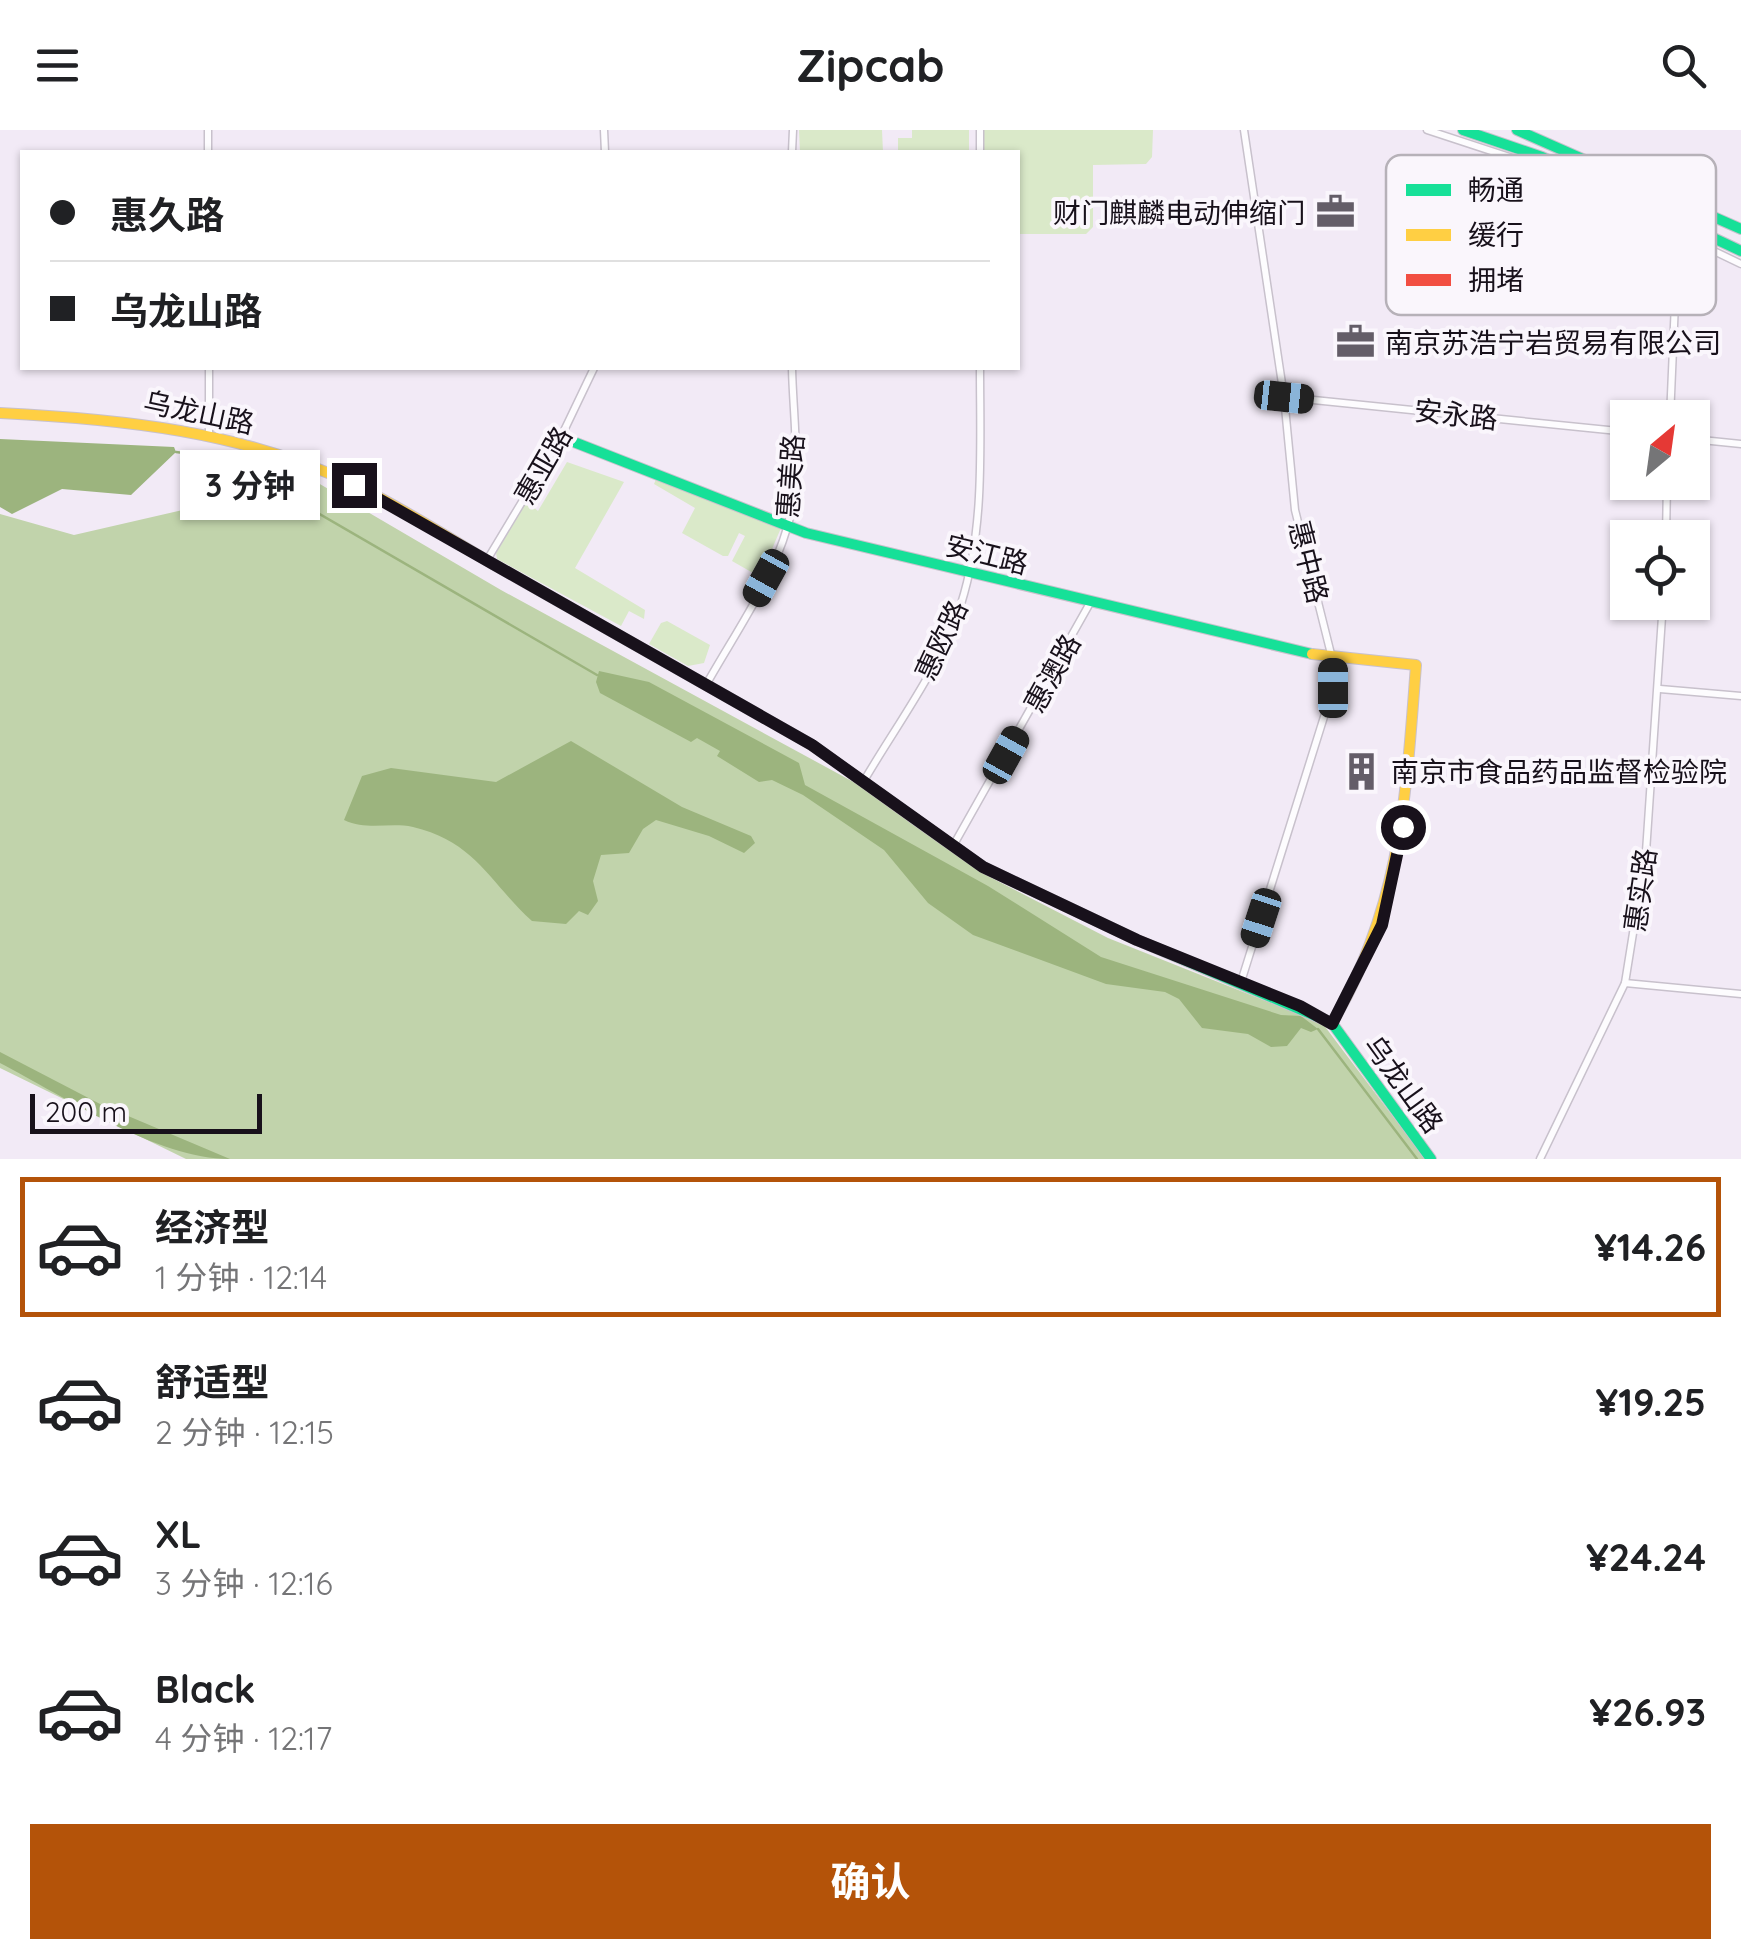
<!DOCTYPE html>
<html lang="zh">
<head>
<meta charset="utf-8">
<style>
	body { margin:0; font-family:Quicksand,"Noto Sans SC",sans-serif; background:#f2f2f2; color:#202124; height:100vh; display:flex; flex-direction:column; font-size:38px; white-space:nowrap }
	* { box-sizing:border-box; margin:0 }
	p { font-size:32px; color:#757577 }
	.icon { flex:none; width:55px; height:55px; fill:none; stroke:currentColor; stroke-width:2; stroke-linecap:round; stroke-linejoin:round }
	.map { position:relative; height:1029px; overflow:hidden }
	.sheet { display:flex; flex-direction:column; background:#fff; flex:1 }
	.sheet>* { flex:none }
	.top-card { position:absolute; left:20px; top:20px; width:1000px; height:220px; border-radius:0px; box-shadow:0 2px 8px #0004; display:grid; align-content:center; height:220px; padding:0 30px; background:#fff }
	.needle { width:65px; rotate:29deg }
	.buttons { position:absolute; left:1610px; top:270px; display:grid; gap:20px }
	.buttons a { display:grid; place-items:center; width:100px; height:100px; border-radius:0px; background:#fff; box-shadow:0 2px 8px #0004; font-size:50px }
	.scale { position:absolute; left:30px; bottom:25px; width:232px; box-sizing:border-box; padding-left:10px; border:5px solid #18111b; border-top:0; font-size:28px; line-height:35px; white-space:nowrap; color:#18111b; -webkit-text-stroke:8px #faf6fc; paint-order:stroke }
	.end { position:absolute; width:45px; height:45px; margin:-22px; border:12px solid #18111b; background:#fff; box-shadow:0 0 0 5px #fff }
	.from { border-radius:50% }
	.bubble { position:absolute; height:70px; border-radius:0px; background:#fff; box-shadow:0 2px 8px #0004; font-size:32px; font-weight:700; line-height:70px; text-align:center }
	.car { position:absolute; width:30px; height:60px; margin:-30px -15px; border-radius:12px; box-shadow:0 0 8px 2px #0007; background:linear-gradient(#222 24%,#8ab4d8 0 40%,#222 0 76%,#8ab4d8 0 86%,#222 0) }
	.top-card b { display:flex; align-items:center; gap:35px; height:95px; font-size:38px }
	.top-card b+b { border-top:2px solid #e0e0e0 }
	.top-card i { width:25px; height:25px; background:#202124 }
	ul { padding:18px 0 0; list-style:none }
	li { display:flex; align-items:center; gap:30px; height:140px; margin:0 20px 15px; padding:0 10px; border:5px solid transparent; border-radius:0px }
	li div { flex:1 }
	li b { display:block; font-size:38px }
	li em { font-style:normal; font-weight:700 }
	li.active { border-color:#b45309 }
	li>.icon { width:90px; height:90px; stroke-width:1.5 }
	.primary-button { display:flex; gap:20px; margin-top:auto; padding:20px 30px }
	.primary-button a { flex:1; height:115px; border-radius:0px; background:#b45309; color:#fff; font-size:40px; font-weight:700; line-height:115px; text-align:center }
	header { display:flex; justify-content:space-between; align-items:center; height:130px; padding:0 30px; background:#fff; font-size:45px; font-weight:700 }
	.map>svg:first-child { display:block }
	.green { fill:#dae9c9 }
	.forest { fill:#c1d3ab }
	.water { fill:#9cb47e }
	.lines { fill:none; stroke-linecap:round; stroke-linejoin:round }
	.stream { stroke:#9cb47e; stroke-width:2.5 }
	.street-casing { stroke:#c8c1cc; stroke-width:9 }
	.fast-casing { stroke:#c8c1cc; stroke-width:12 }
	.slow-casing { stroke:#c8c1cc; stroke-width:12 }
	.jam-casing { stroke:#c8c1cc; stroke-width:12 }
	.street { stroke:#fdfcfe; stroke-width:6 }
	.fast { stroke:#16e098; stroke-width:10 }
	.slow { stroke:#ffcf43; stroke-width:10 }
	.jam { stroke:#f24e42; stroke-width:10 }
	.route { stroke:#18111b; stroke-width:12 }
	.labels { text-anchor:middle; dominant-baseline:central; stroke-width:8; stroke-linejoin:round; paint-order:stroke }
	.poi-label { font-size:28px; fill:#18111b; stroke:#faf6fc; text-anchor:start }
	.street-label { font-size:28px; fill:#18111b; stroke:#faf6fc }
	.key { fill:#faf6fc; stroke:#b6b1b8; stroke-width:2.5 }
	.key-label { font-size:28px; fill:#18111b }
</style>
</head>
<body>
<header><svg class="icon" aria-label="menu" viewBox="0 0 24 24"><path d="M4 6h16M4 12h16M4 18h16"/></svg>Zipcab<svg class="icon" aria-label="search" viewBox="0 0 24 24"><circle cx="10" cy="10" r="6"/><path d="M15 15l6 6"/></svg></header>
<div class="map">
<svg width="1741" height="1029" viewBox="0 0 1741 1029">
	<rect width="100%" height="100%" fill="#f2eaf6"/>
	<g class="green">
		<polygon points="799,0 882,0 883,22 800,22"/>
		<polygon points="912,0 969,0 969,22 898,22 898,8 912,8"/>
		<polygon points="984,0 1153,0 1152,27 1146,34 1093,35 1093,97 1086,104 1018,104 1018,22 984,22"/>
		<polygon points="567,332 624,352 575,438 645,480 644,489 629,481 621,496 497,429 496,423 526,371 538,381"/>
		<polygon points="657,347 781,398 760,447 732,431 745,406 739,403 728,426 723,426 682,403 695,378 654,354"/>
		<polygon points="667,491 710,515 704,533 688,536 649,514 661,493"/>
	</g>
	<polygon class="forest" points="313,350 501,460 859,655 980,742 1108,808 1323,894 1425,1029 186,1029 0,938 0,384 74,405"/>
	<g class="water">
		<polygon points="0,309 174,317 176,322 131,365 62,359 12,384 0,377"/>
		<polygon points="599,541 649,552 799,633 805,655 988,756 1101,827 1281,885 1301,886 1318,899 1311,902 1301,898 1287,916 1271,917 1248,904 1202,898 1179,869 1165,862 1106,854 973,805 928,773 884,720 803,665 772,650 759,652 717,626 720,621 697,608 691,612 600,563 596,552"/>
		<path d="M571,611L682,677L751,706L755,713L744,723L709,706L656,690L643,699L629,723L601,725L593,751L598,771L588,785L579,781L566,794L532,791C489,752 476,712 413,697C389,692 368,701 344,690L362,646L391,638L496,652Z"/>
		<path d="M0,922L102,975L230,1029C156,1029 66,967 0,933Z"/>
	</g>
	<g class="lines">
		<g class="stream">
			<polyline points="176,322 223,328 597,545"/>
			<polyline points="1318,899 1417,1029"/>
		</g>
		<defs>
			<g id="street">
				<polyline points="208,0 208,22"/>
				<polyline points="604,0 605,22"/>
				<polyline points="980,0 980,22"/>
				<polyline points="1427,0 1537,36 1741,134"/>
				<polyline points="792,22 793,0"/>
				<polyline points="209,238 209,303"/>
				<polyline points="1284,267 1628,302"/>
				<polyline points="1670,288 1678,103"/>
				<polyline points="1692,309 1741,314"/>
				<polyline points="1666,408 1667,352"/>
				<polyline points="487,430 561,307 594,238"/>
				<path d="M706,555C734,505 771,453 787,398C803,349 793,289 792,238"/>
				<polyline points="1660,559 1741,566"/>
				<path d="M865,649C898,593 941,536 961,474C985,398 980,316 980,238"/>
				<polyline points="953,716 1090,473"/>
				<polyline points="1241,852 1333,558 1332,528 1295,380 1284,267 1244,0"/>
				<polyline points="1625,853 1741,864"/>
				<polyline points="1540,1029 1625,853 1646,722 1663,472"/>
			</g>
			<g id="fast">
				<polyline points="1463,0 1542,27 1741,121"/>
				<polyline points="1517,0 1741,99"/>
				<polyline points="561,307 806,403 1312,524"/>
				<polyline points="912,687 983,737 1137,810 1332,893 1431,1029"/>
			</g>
			<g id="slow">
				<path d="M0,283C121,289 241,301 353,354C401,377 447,407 493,434"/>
				<path d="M1312,524L1416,535C1406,666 1401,777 1332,893"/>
			</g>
			<polyline id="jam" points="493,434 812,615 912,687"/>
		</defs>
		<use href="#street" class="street-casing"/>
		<use href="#fast" class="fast-casing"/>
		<use href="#slow" class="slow-casing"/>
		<use href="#jam" class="jam-casing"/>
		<use href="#street" class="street"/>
		<use href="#fast" class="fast"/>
		<use href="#slow" class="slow"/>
		<use href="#jam" class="jam"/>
	</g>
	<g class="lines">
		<polyline class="route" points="354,355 812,615 983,737 1137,810 1300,876 1332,894 1382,795 1403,697"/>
	</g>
	<defs>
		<symbol id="office-bare" viewBox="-9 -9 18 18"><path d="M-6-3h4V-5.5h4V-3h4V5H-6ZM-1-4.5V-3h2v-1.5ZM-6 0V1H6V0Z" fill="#645d68" stroke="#faf6fc" stroke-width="2.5" paint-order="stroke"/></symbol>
		<symbol id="building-bare" viewBox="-9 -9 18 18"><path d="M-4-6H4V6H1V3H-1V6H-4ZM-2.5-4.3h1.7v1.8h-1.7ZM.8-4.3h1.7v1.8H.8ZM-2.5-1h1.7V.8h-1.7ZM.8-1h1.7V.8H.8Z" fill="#645d68" stroke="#faf6fc" stroke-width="2.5" paint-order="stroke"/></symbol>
	</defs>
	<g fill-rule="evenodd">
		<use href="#office-bare" x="1308" y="54" width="55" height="55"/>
		<use href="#office-bare" x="1328" y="184" width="55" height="55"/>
		<use href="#building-bare" x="1334" y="614" width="55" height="55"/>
	</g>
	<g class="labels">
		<g class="poi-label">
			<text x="1305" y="82" text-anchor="end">财门麒麟电动伸缩门</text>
			<text x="1385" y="212">南京苏浩宁岩贸易有限公司</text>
			<text x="1391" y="641">南京市食品药品监督检验院</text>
		</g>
		<g class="street-label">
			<text transform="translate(199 282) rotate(12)">乌龙山路</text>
			<text transform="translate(1456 284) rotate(6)">安永路</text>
			<text transform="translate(543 335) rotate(-60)">惠亚路</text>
			<text transform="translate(790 346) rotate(-86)">惠美路</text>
			<text transform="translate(987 424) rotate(14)">安江路</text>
			<text transform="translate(1309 432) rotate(76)">惠中路</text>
			<text transform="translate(941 510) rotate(-65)">惠欧路</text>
			<text transform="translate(1052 543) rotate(-61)">惠澳路</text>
			<text transform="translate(1640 760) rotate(-82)">惠实路</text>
			<text transform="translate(1404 954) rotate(54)">乌龙山路</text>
		</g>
	</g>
	<rect x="1386" y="25" width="330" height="160" rx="15" class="key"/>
	<rect x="1406" y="54" width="45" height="12" fill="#16e098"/>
	<rect x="1406" y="99" width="45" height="12" fill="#ffcf43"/>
	<rect x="1406" y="144" width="45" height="12" fill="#f24e42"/>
	<g class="key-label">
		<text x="1468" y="70">畅通</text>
		<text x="1468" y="115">缓行</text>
		<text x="1468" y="160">拥堵</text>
	</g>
</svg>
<div class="buttons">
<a><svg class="needle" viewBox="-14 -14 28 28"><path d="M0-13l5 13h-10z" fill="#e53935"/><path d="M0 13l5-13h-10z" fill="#757577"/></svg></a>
<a><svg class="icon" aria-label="locate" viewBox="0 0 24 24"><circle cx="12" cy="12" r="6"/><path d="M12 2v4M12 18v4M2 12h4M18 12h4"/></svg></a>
</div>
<div class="scale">200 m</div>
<i class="end from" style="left:1403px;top:697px"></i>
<i class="end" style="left:354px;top:355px"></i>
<div class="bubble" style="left:180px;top:320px;width:140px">3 分钟</div>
<i class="car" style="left:1284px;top:267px;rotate:96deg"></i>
<i class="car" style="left:766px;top:448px;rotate:209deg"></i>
<i class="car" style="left:1333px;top:558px;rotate:0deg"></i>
<i class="car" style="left:1006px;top:625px;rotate:29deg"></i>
<i class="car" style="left:1261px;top:788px;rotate:198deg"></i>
<div class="top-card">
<b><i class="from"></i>惠久路</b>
<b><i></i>乌龙山路</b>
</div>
</div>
<section class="sheet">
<ul>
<li class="active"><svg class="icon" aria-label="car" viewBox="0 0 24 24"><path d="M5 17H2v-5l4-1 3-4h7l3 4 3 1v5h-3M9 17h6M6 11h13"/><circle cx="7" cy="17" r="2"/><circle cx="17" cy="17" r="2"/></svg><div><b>经济型</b><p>1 分钟 · 12:14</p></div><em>¥14.26</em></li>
<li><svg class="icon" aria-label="car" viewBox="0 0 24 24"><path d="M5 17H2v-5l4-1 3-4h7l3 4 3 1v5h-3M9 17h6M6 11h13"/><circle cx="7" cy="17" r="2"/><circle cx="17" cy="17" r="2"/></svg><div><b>舒适型</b><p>2 分钟 · 12:15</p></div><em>¥19.25</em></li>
<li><svg class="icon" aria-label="car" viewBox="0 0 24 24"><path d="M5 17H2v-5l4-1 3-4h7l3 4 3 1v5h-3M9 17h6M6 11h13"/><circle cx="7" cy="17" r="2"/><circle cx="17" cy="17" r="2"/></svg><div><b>XL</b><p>3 分钟 · 12:16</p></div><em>¥24.24</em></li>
<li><svg class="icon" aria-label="car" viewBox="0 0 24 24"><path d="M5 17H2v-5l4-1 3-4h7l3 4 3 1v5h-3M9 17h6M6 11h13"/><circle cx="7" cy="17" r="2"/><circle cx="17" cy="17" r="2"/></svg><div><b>Black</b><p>4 分钟 · 12:17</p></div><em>¥26.93</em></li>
</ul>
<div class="primary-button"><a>确认</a></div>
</section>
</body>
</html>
